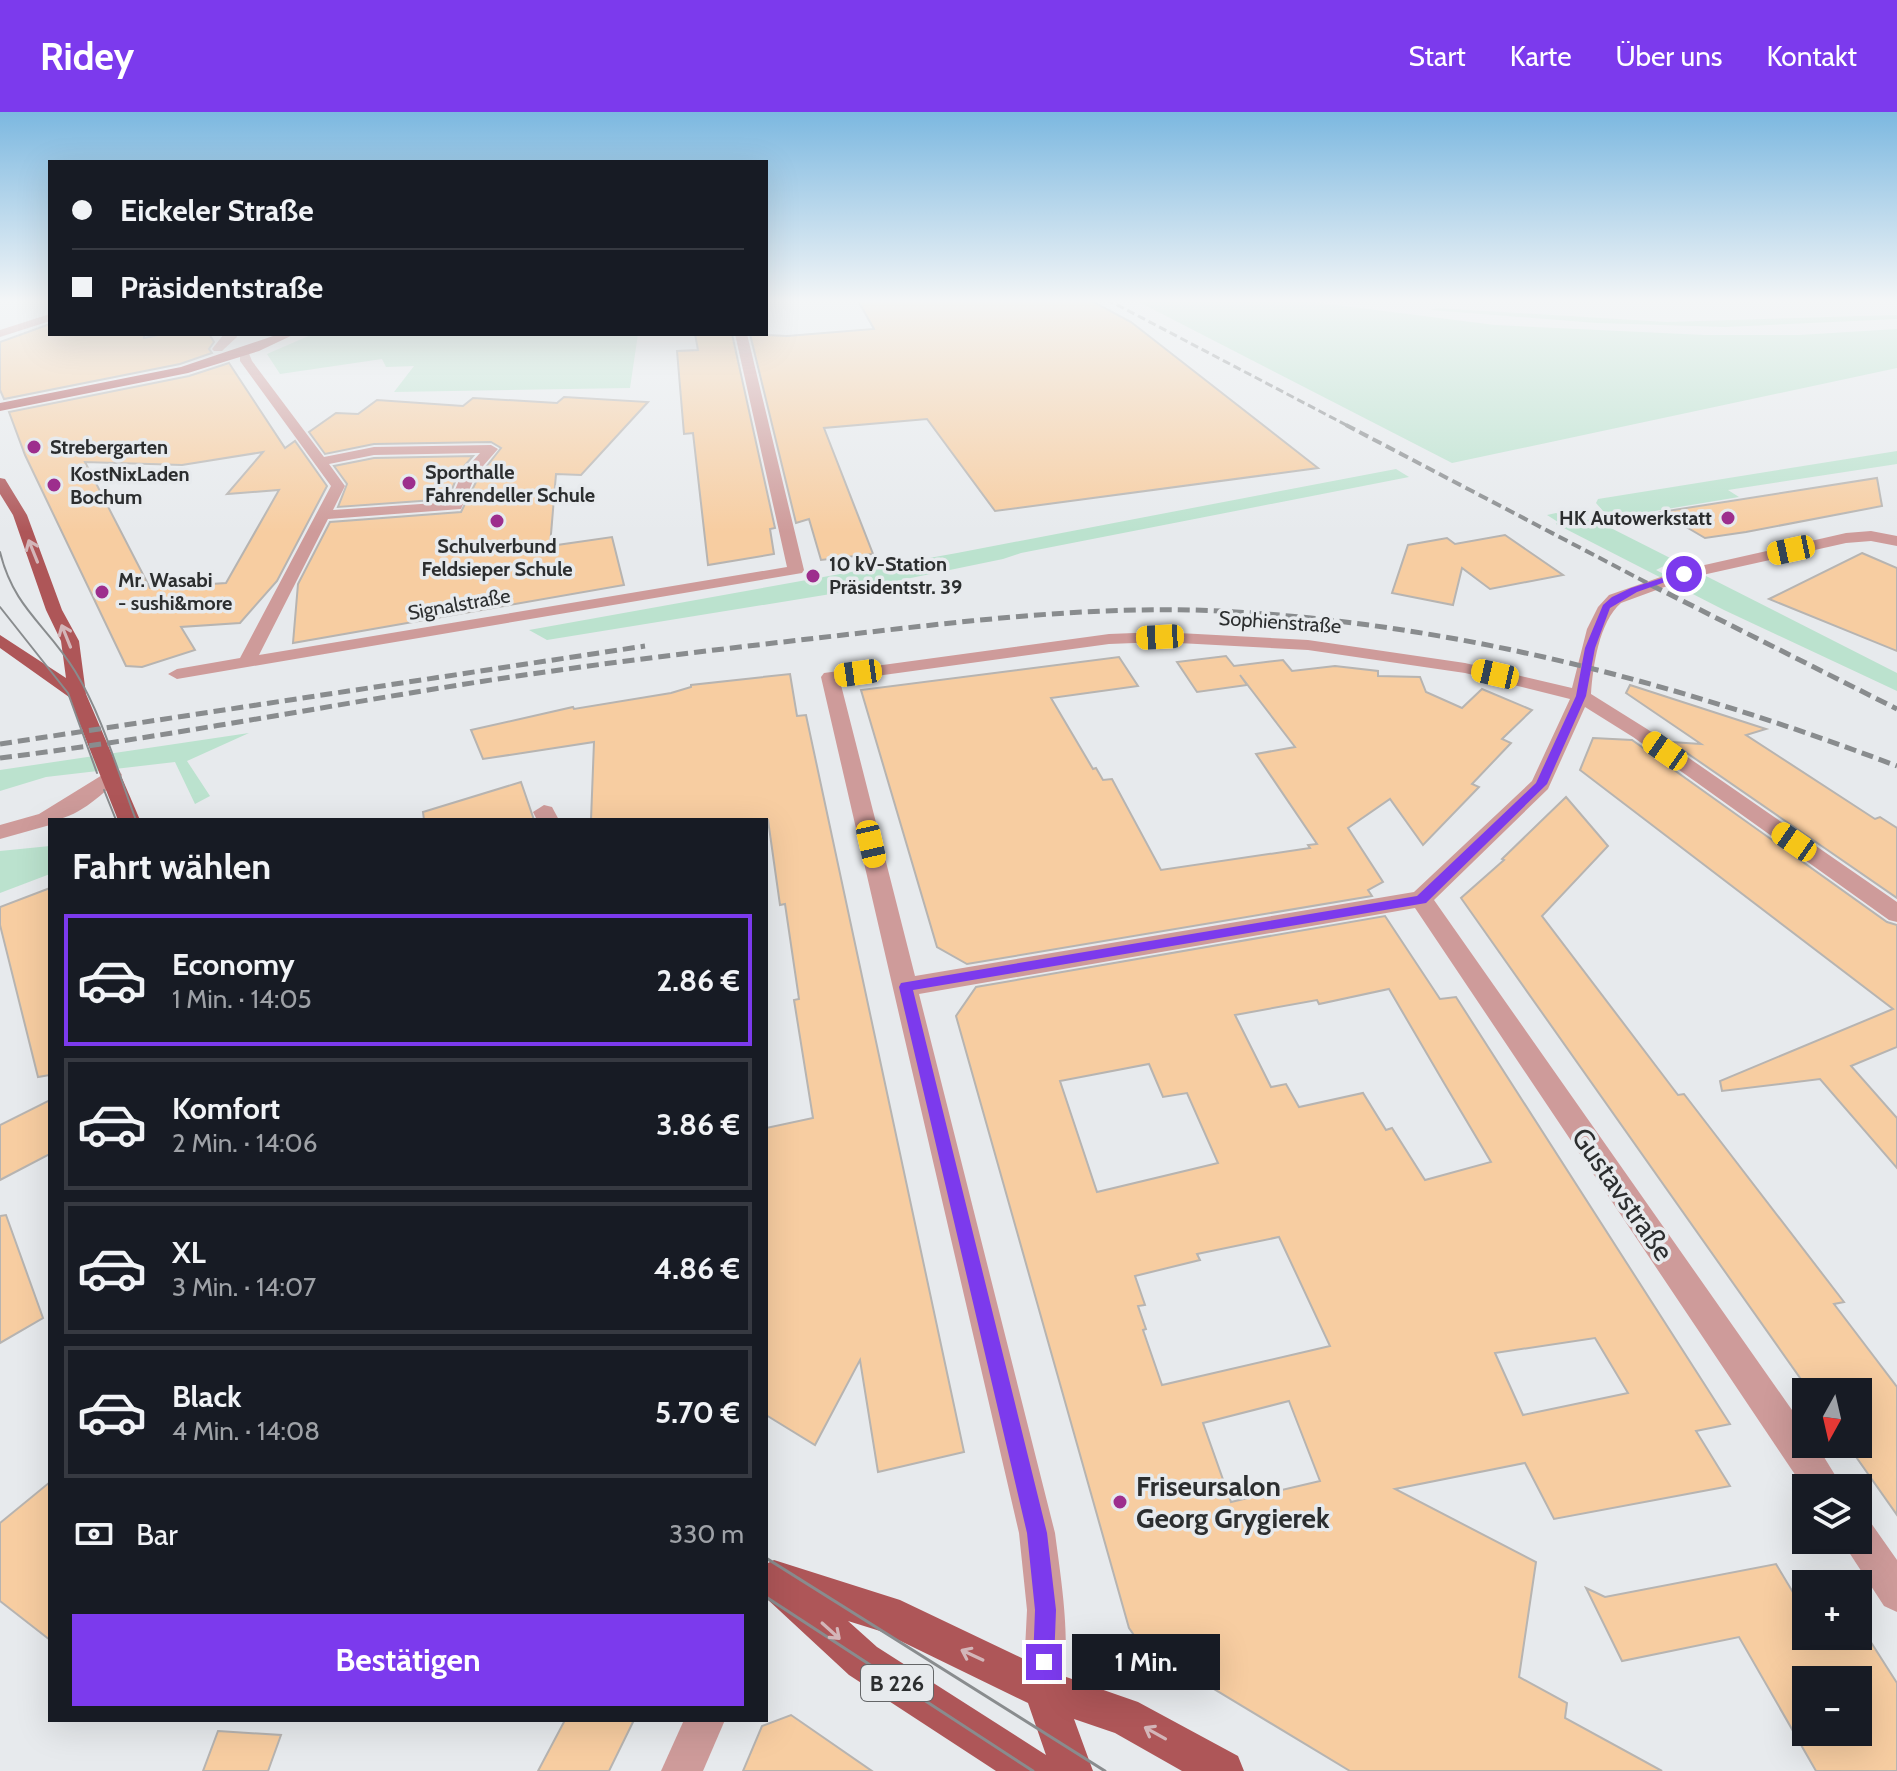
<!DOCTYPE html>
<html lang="de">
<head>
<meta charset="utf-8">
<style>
	body { margin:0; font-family:Cabin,sans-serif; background:#20242c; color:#f1f3f6; height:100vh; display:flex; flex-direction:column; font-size:30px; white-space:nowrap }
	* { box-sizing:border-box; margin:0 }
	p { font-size:26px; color:#9ea1a6 }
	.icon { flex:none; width:44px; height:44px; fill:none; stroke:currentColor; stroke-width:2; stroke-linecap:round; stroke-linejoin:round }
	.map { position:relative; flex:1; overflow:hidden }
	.details { position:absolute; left:48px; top:706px; width:720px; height:904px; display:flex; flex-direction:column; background:#171b24; border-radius:0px; box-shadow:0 8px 32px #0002 }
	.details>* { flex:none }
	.banner { position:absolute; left:48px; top:48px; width:720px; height:176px; border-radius:0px; box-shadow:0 8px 32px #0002; display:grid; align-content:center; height:176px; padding:0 24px; background:#171b24 }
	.needle { width:52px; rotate:188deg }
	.controls { position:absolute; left:1792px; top:1266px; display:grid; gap:16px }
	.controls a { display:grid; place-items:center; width:80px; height:80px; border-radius:0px; background:#171b24; box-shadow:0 8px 32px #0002; font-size:40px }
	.end { position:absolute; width:36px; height:36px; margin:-18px; border:10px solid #7c3aed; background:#fff; box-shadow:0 0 0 4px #fff }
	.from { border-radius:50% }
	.bubble { position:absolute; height:56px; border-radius:0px; background:#171b24; box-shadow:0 8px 32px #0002; font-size:26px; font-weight:700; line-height:56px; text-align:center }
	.car { position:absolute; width:24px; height:48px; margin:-24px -12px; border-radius:10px; box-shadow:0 0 6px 2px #0007; background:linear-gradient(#f5c518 24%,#345 0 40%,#f5c518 0 76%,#345 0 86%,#f5c518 0) }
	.banner b { display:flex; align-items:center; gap:28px; height:76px; font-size:30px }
	.banner b+b { border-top:2px solid #363941 }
	.banner i { width:20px; height:20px; background:#f1f3f6 }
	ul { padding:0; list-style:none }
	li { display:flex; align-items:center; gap:24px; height:132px; margin:0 16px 12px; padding:0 8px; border:4px solid #363941; border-radius:0px }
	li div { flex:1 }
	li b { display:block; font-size:30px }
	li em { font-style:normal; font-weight:700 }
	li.selected { border-color:#7c3aed }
	li>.icon { width:72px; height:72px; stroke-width:1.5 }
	h2 { padding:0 24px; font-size:36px; line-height:96px }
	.pay { display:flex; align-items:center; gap:20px; height:88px; padding:0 24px; font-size:30px }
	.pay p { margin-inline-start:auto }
	.action { display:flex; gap:16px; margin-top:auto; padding:16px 24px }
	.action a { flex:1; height:92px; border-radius:0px; background:#7c3aed; color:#fff; font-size:32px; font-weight:700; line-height:92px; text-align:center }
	header { display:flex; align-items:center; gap:48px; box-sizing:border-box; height:112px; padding:0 40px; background:#7c3aed; color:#fff }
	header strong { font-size:38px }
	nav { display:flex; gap:44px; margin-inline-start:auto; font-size:28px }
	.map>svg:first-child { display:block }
	.green { fill:#bbe2ce }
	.building { fill:#f7cda1; stroke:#b7b4b1; stroke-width:2; fill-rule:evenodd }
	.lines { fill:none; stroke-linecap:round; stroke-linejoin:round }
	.minor { fill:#ce9b9a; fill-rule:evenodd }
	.major { fill:#ae5658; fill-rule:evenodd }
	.tram-far1 { stroke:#898c8e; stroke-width:2 }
	.tram { stroke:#898c8e; stroke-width:3 }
	.rail-far2 { stroke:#898c8e; stroke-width:3; stroke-dasharray:8 4; stroke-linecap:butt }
	.rail-far1 { stroke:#898c8e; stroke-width:4; stroke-dasharray:10 5; stroke-linecap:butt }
	.rail { stroke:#898c8e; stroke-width:5; stroke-dasharray:12 6; stroke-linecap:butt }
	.oneway { stroke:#d3b6b9 }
	.route { fill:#7c3aed }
	.poi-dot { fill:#9d2e8d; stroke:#e7eaed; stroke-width:3 }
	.labels { text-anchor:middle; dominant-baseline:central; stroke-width:7; stroke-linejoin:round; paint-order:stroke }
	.far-poi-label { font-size:20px; font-weight:bold; fill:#2c2e2f; stroke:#e7eaed; text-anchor:start }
	.far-street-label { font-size:20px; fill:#2c2e2f; stroke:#e7eaed }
	.shield { fill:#e7eaed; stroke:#646668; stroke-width:2 }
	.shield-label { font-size:22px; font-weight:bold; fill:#2c2e2f }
	.near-street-label { font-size:28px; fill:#2c2e2f; stroke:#e7eaed }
	.near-poi-label { font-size:28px; font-weight:bold; fill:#2c2e2f; stroke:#e7eaed; text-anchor:start }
</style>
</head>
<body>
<header>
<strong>Ridey</strong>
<nav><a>Start</a><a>Karte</a><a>Über uns</a><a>Kontakt</a></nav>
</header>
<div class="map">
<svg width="1897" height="1659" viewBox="0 0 1897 1659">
	<rect width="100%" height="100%" fill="#e7eaed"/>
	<g class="green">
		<polygon points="1133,187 1289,187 1495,213 1705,223 1799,223 1897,217 1897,256 1452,351"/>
		<polygon points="1438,196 1667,210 1897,203 1897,207 1725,215 1597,211 1430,198"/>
		<polygon points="313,222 638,222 630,276 394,280 414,254 386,255 382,247 280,262 267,242"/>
		<polygon points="1897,339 1897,352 1728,378 1739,385 1619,405 1603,399 1596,391 1598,387"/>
		<polygon points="1396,357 1409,365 1021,441 1003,447 843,480 547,528 529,518 957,441"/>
		<polygon points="1556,401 1580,409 1593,407 1684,453 1674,456 1666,453 1656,458 1681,471 1704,463 1897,561 1897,579 1724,498 1556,412 1558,410 1547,403"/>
		<polygon points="249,621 187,649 210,684 195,692 175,650 46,665 0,679 0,658"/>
		<polygon points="50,734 50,762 0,781 0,739"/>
	</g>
	<g class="building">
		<polygon points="857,187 1088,187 1131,210 1318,356 995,399 927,307 824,316 873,442 821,448 809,407 796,411 750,222 787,224 874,217"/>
		<polygon points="50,212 50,222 144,222 144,226 163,222 209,222 214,230 209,237 212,241 180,252 4,287 0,278 0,230"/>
		<polygon points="695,222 732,222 775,416 770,417 774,442 708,453 693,321 684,322 677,239 698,238"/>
		<path d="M229,251L285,336L295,329L327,374L277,469L240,511L181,515L195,538L142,555L126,554L25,343L9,300L189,264ZM263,340L227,382L279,378L226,471L150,476L85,350L182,353Z"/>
		<polygon points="564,285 648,290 581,363 556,362 550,434 612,425 624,473 293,531 298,472 330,410 461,400 479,364 501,336 491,330 374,332 325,342 309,320 336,301 358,302 377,288 463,294 473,286 557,291"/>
		<polygon points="473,344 459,360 448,387 338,395 347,372 334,354 374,346"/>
		<polygon points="1877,366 1882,394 1746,420 1705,426 1661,400"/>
		<polygon points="1505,423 1563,463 1490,477 1462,456 1453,493 1392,481 1408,433 1447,426 1455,432"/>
		<polygon points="1862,441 1897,456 1897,539 1769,487"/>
		<polygon points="1226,544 1234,554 1283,548 1292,559 1335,554 1378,559 1378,564 1420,565 1426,580 1462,596 1482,577 1532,598 1502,627 1511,631 1472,672 1479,675 1423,733 1390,687 1348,716 1383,770 1368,778 1372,784 967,852 937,835 861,578 1119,545 1138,574 1051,586 1093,657 1096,656 1103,668 1112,667 1161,758 1310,736 1308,733 1317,732 1256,642 1295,635 1240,563 1247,573 1197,580 1177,550"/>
		<polygon points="790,562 797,604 806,603 964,1340 878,1360 860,1248 815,1333 766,1303 766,1016 813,1006 794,888 799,887 785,792 780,793 768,708 591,708 594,630 483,647 471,618 573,595 574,597 671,581 691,575 691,573"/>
		<polygon points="1630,573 1766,617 1746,623 1875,707 1880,705 1897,716 1897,786 1671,630 1701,632 1626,581"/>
		<polygon points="1593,626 1632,628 1887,810 1897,813 1897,935 1851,954 1897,1006 1897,1056 1820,967 1722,979 1720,969 1893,897 1580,658"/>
		<polygon points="521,670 534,708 424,708 423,700"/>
		<polygon points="1566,685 1608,734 1542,804 1678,983 1684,982 1844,1190 1834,1192 1897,1275 1897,1403 1847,1332 1858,1332 1858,1280 1810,1280 1461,786 1504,748 1502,747"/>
		<polygon points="50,776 50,963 38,965 0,813 0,795"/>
		<path d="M1385,804L1440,887L1456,885L1730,1312L1696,1319L1730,1374L1554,1407L1525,1351L1395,1377L1536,1450L1519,1565L1567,1591L1565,1606L1662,1659H1350L1141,1533L1129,1516L956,904L976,875ZM1389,877L1444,971L1491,1050L1425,1068L1392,1016L1386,1018L1363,981L1299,995L1286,972L1271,975L1235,903L1317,888L1319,892ZM1149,952L1163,985L1187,981L1218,1051L1097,1080L1060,969ZM1279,1125L1330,1234L1162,1273L1143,1218L1146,1217L1138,1194L1145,1193L1135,1164L1200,1148L1197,1142ZM1595,1226L1628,1281L1523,1303L1495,1241ZM1289,1289L1320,1369L1231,1390L1203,1311Z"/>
		<polygon points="50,988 50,1042 0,1068 0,1013"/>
		<polygon points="6,1103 43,1206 0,1231 0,1104"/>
		<polygon points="50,1370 50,1528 0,1489 0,1411"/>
		<path d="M1776,1452L1806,1502V1524H1858V1510L1897,1571V1659H1816L1739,1525L1622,1549L1586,1476L1605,1485ZM1806,1568H1858V1620H1806Z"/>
		<polygon points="791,1603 872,1659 743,1659 762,1614"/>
		<polygon points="565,1608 634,1608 609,1659 538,1659"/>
		<polygon points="218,1619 281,1623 268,1659 203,1659"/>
	</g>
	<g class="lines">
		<g class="minor">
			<polygon points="50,202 50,209 0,225 0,218"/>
			<polygon points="224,222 236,222 237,225 222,239 214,239 212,237"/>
			<path d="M735,222H747L804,458L802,461L177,567L168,562L177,557L240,546L331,374L240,249V239H248L252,249L324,345L374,335L491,333L498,337L476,362L461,397L328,407L259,543L787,455ZM480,341L462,361L450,390L333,398L345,374L329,352L374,343Z"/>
			<path d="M1871,419L1897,424V434L1871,429L1846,431L1689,466L1621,491C1599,510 1593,554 1591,582L1647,617L1897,790V810L1889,808L1633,625L1585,595L1548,677L1434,788L1806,1318V1332H1816L1843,1376H1806V1379L1415,796L919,882L1055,1421C1061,1468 1075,1547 1057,1591L1043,1597L1029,1591L1023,1577L1027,1498L1019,1421L821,565L824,561L1109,522L1160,520L1308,528L1465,551L1572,576L1587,517L1598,495L1609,483L1678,459L1846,421ZM1160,530L1308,538L1465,561L1570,587L1532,669L1414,780L915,864L840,569L1109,532Z"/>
			<path d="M112,657L119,658L122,663L119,668C100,683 76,708 50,708V713L0,727V713L39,702Z"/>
			<polygon points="544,693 552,695 559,708 537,708 533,700"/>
			<polygon points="1858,1406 1871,1411 1897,1448 1897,1500 1884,1494 1841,1428 1858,1428"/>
			<polygon points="684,1608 725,1608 703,1659 661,1659"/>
		</g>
		<g class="major">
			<polygon points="279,222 295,222 259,239 188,261 0,299 0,291 181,255"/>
			<polygon points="0,366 5,367 27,403 62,498 79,529 86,582 140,708 118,708 69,585 0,536 0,523 66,566 61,529 46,498 13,403 0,382"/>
			<path d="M774,1448L900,1488L1049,1559L1138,1590L1238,1644L1244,1659H1182L1115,1621L1074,1607L1093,1659H996L849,1563L766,1486V1452ZM848,1509L880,1519L1028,1591L1046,1643L877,1535Z"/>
		</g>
		<g class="tram-far1">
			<path d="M0,440C14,497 47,513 75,559C103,605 117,658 136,708"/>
			<polyline points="0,495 68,581 97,661"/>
			<polyline points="104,678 116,708"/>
		</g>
		<g class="tram">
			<polyline points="766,1446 1105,1659"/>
			<polyline points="766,1485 1033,1659"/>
		</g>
		<polyline class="rail-far2" points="1106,187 1350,315"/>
		<polyline class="rail-far1" points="1346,313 1655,475"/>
		<g class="rail">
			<polyline points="1651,473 1897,597"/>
			<polyline points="0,632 645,534"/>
			<path d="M0,646C160,626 319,595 478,570C600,551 722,537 843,523C968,509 1094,493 1220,499C1454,511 1679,571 1897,654"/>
		</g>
	</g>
	<defs><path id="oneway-shaft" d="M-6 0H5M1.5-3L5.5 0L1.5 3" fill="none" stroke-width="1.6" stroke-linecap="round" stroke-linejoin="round" transform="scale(2)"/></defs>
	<g class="oneway">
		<use href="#oneway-shaft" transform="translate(33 439) rotate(-112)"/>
		<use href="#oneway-shaft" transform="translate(66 524) rotate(-112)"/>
		<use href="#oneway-shaft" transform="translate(831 1519) rotate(42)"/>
		<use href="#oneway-shaft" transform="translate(972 1543) rotate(-155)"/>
		<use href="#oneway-shaft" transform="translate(1155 1621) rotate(-151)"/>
	</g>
	<linearGradient id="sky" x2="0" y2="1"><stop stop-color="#7cb8e0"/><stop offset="0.45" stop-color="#f4f6f7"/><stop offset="1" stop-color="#f4f6f7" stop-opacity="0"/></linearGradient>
	<rect width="1897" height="420" fill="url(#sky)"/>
	<polygon class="route" points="1681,460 1688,462 1637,480 1610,496 1595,536 1586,584 1547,672 1426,791 913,878 1047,1421 1056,1498 1054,1550 1051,1558 1044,1561 1036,1558 1033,1550 1035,1498 1027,1421 899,875 901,871 1417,784 1536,671 1576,584 1585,536 1603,493 1612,485 1631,476"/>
	<g class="poi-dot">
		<circle cx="34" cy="335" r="8"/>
		<circle cx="409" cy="371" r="8"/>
		<circle cx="54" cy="373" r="8"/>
		<circle cx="1728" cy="406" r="8"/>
		<circle cx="497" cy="409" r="8"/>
		<circle cx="813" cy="464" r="8"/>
		<circle cx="102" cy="480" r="8"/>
		<circle cx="1120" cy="1390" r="8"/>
	</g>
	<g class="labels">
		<g class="far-poi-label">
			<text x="50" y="335">Strebergarten</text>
			<text x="425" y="360">Sporthalle<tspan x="425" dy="23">Fahrendeller Schule</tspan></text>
			<text x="70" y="362">KostNixLaden<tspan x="70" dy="23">Bochum</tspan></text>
			<text x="1712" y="406" text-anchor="end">HK Autowerkstatt</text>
			<text x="497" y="434" text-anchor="middle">Schulverbund<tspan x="497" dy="23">Feldsieper Schule</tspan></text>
			<text x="829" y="452">10 kV-Station<tspan x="829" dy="23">Präsidentstr. 39</tspan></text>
			<text x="118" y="468">Mr. Wasabi<tspan x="118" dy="23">- sushi&amp;more</tspan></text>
		</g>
		<g class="far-street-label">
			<text transform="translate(459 492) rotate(-10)">Signalstraße</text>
			<text transform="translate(1280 510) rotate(4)">Sophienstraße</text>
		</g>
		<rect class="shield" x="861" y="1553" width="72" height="36" rx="6"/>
		<g class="shield-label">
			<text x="897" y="1571">B 226</text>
		</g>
		<g class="near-street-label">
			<text transform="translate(1623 1082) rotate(55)">Gustavstraße</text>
		</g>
		<g class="near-poi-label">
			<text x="1136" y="1374">Friseursalon<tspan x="1136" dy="32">Georg Grygierek</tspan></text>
		</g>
	</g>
</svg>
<div class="controls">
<a><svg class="needle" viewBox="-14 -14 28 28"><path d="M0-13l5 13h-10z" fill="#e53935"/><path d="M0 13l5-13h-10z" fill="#9ea1a6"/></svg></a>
<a><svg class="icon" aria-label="layers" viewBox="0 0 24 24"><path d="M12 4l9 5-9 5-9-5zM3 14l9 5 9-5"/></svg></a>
<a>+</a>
<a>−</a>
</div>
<i class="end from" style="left:1684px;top:462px"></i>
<i class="end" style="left:1044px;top:1550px"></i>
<div class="bubble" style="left:1072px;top:1522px;width:148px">1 Min.</div>
<i class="car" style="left:1791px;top:438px;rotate:258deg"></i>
<i class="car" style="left:1160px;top:525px;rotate:267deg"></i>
<i class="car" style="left:858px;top:561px;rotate:262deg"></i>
<i class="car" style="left:1495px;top:562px;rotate:283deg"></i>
<i class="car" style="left:1665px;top:639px;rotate:305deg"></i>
<i class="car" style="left:1794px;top:730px;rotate:305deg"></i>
<i class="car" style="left:871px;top:732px;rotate:167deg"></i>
<div class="banner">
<b><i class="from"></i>Eickeler Straße</b>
<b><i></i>Präsidentstraße</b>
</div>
<section class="details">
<h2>Fahrt wählen</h2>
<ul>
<li class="selected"><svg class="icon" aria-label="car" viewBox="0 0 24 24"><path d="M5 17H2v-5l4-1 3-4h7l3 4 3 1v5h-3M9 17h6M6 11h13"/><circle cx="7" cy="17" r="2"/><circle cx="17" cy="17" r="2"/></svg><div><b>Economy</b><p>1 Min. · 14:05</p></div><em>2.86 €</em></li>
<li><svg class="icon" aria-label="car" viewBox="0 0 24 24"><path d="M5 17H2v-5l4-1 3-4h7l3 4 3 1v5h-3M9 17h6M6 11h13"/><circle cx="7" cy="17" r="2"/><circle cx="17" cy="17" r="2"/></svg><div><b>Komfort</b><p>2 Min. · 14:06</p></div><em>3.86 €</em></li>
<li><svg class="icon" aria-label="car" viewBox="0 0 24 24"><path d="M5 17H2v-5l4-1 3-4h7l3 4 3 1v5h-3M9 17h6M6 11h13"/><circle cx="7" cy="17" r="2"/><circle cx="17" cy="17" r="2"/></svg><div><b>XL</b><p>3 Min. · 14:07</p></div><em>4.86 €</em></li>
<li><svg class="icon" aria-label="car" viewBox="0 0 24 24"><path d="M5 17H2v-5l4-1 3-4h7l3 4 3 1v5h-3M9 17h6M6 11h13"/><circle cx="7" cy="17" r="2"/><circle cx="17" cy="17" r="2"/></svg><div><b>Black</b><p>4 Min. · 14:08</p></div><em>5.70 €</em></li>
</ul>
<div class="pay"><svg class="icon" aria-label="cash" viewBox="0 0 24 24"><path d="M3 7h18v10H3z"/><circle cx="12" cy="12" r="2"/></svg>Bar<p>330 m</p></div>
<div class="action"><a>Bestätigen</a></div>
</section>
</div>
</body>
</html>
